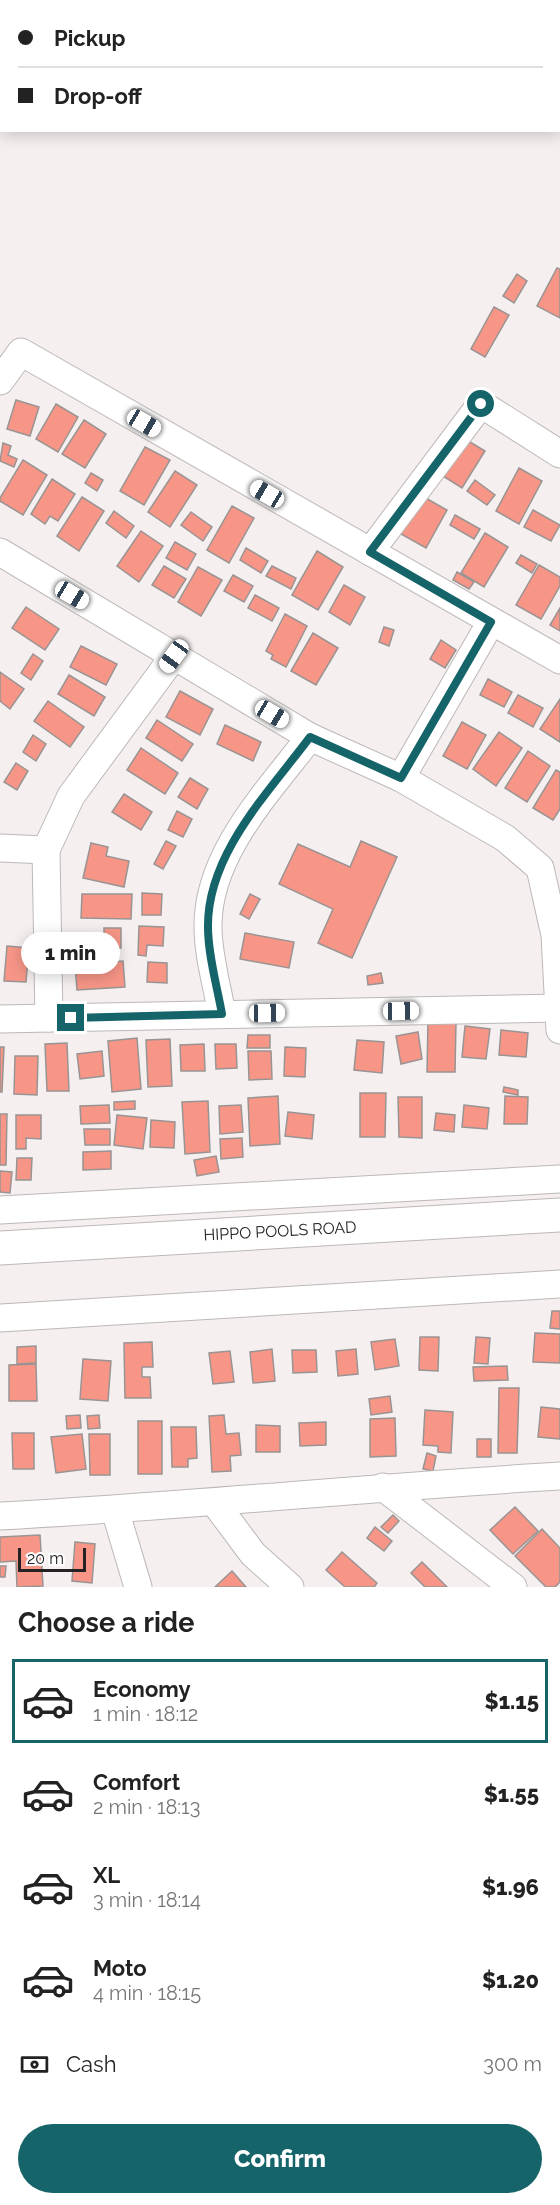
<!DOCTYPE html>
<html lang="en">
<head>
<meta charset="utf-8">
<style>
	body { margin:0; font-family:Raleway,sans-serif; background:#f6f6f6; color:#222; height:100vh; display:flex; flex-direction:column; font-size:22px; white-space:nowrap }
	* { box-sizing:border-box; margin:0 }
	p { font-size:20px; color:#767676 }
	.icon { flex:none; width:33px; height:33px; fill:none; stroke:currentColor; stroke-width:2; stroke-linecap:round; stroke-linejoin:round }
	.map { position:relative; height:1587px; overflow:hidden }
	.details { display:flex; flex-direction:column; background:#fff; flex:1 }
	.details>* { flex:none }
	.hud { position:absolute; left:0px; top:0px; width:561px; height:132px; box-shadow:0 3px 15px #0003; display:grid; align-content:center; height:132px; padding:0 18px; background:#fff }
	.scale { position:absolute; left:18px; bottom:15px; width:68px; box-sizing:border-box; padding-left:6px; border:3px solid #242222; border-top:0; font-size:16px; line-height:21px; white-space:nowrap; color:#242222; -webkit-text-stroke:4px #fffefe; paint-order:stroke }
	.end { position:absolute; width:27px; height:27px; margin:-14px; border:8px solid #156469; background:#fff; box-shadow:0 0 0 3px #fff }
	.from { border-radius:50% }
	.bubble { position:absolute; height:42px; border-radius:21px; background:#fff; box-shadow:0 3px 15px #0003; font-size:20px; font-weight:800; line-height:42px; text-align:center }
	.car { position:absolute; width:18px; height:36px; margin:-18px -9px; border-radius:8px; box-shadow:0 0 4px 2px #0007; background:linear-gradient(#fff 24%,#345 0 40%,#fff 0 76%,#345 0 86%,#fff 0) }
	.hud b { display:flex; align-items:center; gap:21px; height:57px; font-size:22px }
	.hud b+b { border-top:2px solid #e0e0e0 }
	.hud i { width:15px; height:15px; background:#222 }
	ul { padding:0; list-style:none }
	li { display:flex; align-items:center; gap:18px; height:84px; margin:0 12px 9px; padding:0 6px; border:3px solid transparent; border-radius:0px }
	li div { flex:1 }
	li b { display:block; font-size:22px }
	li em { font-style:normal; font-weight:800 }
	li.active { border-color:#156469 }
	li>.icon { width:54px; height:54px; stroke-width:1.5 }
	h2 { padding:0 18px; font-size:27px; line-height:72px }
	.pay { display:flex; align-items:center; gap:15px; height:66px; padding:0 18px; font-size:22px }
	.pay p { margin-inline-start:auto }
	.button { display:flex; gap:12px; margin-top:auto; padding:12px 18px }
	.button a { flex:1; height:69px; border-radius:36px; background:#156469; color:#fff; font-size:24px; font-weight:800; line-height:69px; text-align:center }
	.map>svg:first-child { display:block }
	.building { fill:#f79687; stroke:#999493; stroke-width:1.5 }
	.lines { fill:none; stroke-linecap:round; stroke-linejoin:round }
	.minor-casing { stroke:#bdb8b7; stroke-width:29 }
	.tertiary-casing { stroke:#bdb8b7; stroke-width:35 }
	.minor { stroke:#fff; stroke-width:27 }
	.tertiary { stroke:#fff; stroke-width:33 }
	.route { stroke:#156469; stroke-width:8 }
	.labels { text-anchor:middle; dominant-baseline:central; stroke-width:5; stroke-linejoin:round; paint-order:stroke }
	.street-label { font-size:16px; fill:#242222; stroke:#fffefe }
</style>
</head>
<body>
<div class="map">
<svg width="560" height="1587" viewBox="0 0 560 1587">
	<rect width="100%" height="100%" fill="#f5f0ef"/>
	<g class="building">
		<polygon points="557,268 560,269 560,318 537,306"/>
		<polygon points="517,274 527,281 514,303 503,296"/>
		<polygon points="494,307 509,315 485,357 471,349"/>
		<polygon points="16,400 39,407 30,436 7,429"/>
		<polygon points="56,404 78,417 58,452 36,439"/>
		<polygon points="84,420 106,434 85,468 62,454"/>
		<polygon points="460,436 485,451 462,488 438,473"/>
		<polygon points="3,443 11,446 8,455 17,459 14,467 0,461"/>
		<polygon points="145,447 170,460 144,505 120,491"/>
		<polygon points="23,460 47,475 23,515 0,501 0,498"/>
		<polygon points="519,468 542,481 519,524 496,511"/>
		<polygon points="175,471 197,485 170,527 148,512"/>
		<polygon points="91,473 103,480 97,491 85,483"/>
		<polygon points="52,479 75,494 58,521 50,516 45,524 31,514"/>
		<polygon points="475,480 495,495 487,505 467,491"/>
		<polygon points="422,496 447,510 426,548 401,534"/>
		<polygon points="82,497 104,511 79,551 57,536"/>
		<polygon points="232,506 254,518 229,563 207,550"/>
		<polygon points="533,510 560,525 551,541 524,527"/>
		<polygon points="114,511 134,526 126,538 106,523"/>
		<polygon points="191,512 212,527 203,541 181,525"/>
		<polygon points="455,515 480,529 474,539 450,525"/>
		<polygon points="141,531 163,546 139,582 117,566"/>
		<polygon points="485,533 508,547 484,587 461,573"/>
		<polygon points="175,542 196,554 187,570 166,558"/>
		<polygon points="246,548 268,561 261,573 240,560"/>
		<polygon points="317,551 343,567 318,610 292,595"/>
		<polygon points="521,555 537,564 532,573 516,563"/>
		<polygon points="539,565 560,577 560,586 541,619 516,605"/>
		<polygon points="164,566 186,579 174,598 152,585"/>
		<polygon points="272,566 296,578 291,589 266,576"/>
		<polygon points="198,567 222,580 201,616 178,602"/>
		<polygon points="457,572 474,582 469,589 453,580"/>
		<polygon points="233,575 253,586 244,602 224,591"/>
		<polygon points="344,585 365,597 350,625 329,612"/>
		<polygon points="255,595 279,608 272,621 248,608"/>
		<polygon points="26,607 59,629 45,650 12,628"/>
		<polygon points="560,608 560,631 550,625"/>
		<polygon points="285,614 307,626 286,667 271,659 273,655 266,651"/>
		<polygon points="384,627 394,630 389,646 379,642"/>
		<polygon points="313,633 338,648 316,685 291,671"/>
		<polygon points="441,640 456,650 445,668 430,659"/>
		<polygon points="81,646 117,664 106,685 70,667"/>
		<polygon points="33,654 43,661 31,680 21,673"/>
		<polygon points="0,672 24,689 10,709 0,701"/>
		<polygon points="69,675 105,697 94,716 58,694"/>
		<polygon points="488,679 512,692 504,707 480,695"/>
		<polygon points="180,691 213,709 200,735 166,717"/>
		<polygon points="518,695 543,708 533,727 508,713"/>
		<polygon points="560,699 560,742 540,729"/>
		<polygon points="48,701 84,727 70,747 34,721"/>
		<polygon points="157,720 193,744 182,761 146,738"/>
		<polygon points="462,722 486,735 467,769 443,756"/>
		<polygon points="225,725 261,742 253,761 217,744"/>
		<polygon points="499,732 522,748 496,786 473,769"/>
		<polygon points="33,735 46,744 36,761 23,752"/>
		<polygon points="141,748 178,773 165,794 127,770"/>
		<polygon points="528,751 550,766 527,802 505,788"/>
		<polygon points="16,763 28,771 17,790 4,782"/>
		<polygon points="556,770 560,772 560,809 553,820 533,808"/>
		<polygon points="190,778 208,789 197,809 178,797"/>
		<polygon points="124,794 152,812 141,830 112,812"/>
		<polygon points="177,811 192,819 183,837 168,830"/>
		<polygon points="166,841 176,846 163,869 154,864"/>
		<polygon points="361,841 397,857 352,958 318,943 333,909 279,884 298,844 350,867"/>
		<polygon points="91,843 108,847 106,856 129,861 124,887 83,878"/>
		<polygon points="142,893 162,894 161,915 142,915"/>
		<polygon points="82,894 132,894 131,919 81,918"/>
		<polygon points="250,894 260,899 249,919 240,914"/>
		<polygon points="139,926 164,927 163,946 147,945 146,956 138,955"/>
		<rect x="104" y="928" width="17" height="20"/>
		<polygon points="245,933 294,942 289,968 240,959"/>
		<polygon points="7,946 29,948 26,982 4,981"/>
		<polygon points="123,961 125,987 77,990 75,964"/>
		<polygon points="148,962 167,963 167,983 147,982"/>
		<polygon points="381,973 383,983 368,985 367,976"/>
		<polygon points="428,1021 456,1022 455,1072 427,1072"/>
		<polygon points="465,1026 490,1029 486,1059 462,1057"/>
		<polygon points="501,1030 528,1033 526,1057 499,1055"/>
		<polygon points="418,1032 422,1059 401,1064 396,1036"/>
		<polygon points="248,1035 270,1035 270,1048 247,1048"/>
		<polygon points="137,1038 141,1089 112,1092 108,1041"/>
		<polygon points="170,1039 172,1086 148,1087 146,1040"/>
		<polygon points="357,1040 384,1042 382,1073 354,1070"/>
		<polygon points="67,1043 69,1091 47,1091 45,1044"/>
		<polygon points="204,1044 205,1071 181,1071 180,1045"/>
		<polygon points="215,1044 236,1044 237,1068 216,1069"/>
		<polygon points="0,1047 4,1047 2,1092 0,1092"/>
		<polygon points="285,1047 306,1048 305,1077 284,1076"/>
		<polygon points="102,1051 104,1076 80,1079 77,1054"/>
		<polygon points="248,1051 271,1051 272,1079 249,1080"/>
		<polygon points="15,1056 38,1056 37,1095 14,1094"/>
		<polygon points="504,1087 518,1090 518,1095 503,1092"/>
		<polygon points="360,1093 386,1093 385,1137 360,1137"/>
		<polygon points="278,1096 280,1144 250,1146 248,1098"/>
		<polygon points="505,1096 528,1097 527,1124 504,1124"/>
		<polygon points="398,1097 422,1097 422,1138 399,1137"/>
		<polygon points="135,1101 135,1109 114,1110 114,1102"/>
		<polygon points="208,1101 210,1152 185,1154 182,1102"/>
		<polygon points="109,1105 110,1123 81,1124 80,1106"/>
		<polygon points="241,1105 243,1132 220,1134 219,1106"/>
		<polygon points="464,1105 489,1108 487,1129 462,1127"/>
		<polygon points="288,1112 314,1115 312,1139 285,1136"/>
		<polygon points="436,1113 455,1115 454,1132 434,1130"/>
		<polygon points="0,1114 7,1114 6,1165 0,1165"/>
		<polygon points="16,1115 41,1115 41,1139 26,1138 26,1149 16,1149"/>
		<polygon points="117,1115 147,1118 143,1149 114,1145"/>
		<polygon points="151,1120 175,1122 174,1148 150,1147"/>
		<polygon points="84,1129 110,1129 110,1145 85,1145"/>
		<polygon points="242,1138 243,1157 221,1159 220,1139"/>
		<polygon points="111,1151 111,1169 83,1170 83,1152"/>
		<polygon points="216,1156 219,1172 197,1176 194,1160"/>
		<polygon points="17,1158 32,1158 31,1180 16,1180"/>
		<polygon points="0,1171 12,1172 10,1193 0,1192"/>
		<polygon points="552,1311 560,1311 560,1329 550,1328"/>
		<polygon points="535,1333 560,1334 560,1363 533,1362"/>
		<polygon points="420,1337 439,1337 438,1371 419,1370"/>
		<polygon points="476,1337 490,1338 488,1364 474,1363"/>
		<polygon points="395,1339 399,1366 375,1370 371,1342"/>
		<polygon points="152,1342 153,1367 142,1367 142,1377 150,1377 151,1398 125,1398 124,1343"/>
		<polygon points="36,1346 36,1363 17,1364 17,1347"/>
		<polygon points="272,1349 275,1381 253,1383 250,1352"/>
		<polygon points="356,1349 358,1374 338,1376 336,1351"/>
		<polygon points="292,1350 316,1350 317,1372 293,1373"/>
		<polygon points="230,1351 234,1382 213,1384 209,1353"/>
		<polygon points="83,1359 111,1361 108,1401 80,1399"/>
		<polygon points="36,1364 37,1401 9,1401 9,1365"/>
		<polygon points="507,1366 508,1380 474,1381 473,1367"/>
		<polygon points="499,1388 519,1388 517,1453 498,1453"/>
		<polygon points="390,1396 392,1412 371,1415 369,1399"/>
		<polygon points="541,1407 560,1409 560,1439 538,1437"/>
		<polygon points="425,1410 453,1412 451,1453 438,1452 438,1446 423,1445"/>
		<polygon points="80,1415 81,1428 67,1429 66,1416"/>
		<polygon points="99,1415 100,1428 88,1429 87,1416"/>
		<polygon points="224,1415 226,1434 239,1433 241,1455 230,1456 231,1471 212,1472 209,1416"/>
		<polygon points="395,1418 396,1456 370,1457 370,1419"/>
		<rect x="138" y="1421" width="24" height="53"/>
		<polygon points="326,1422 326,1445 300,1446 299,1423"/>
		<polygon points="256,1425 280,1426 280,1452 256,1452"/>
		<polygon points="171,1427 196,1427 197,1458 188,1459 188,1467 172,1467"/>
		<polygon points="12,1433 34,1433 34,1469 13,1469"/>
		<polygon points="82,1434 86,1469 56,1473 51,1437"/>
		<polygon points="89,1434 110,1434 110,1475 90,1475"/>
		<rect x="477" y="1439" width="14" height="18"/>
		<polygon points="427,1453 436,1456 433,1471 423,1469"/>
		<polygon points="515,1507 538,1531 513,1554 490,1530"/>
		<polygon points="393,1515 399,1521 388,1533 381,1527"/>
		<polygon points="375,1527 392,1541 384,1551 367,1538"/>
		<polygon points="542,1529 560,1548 560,1582 555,1587 546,1587 515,1556"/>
		<polygon points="40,1535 43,1586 17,1587 16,1561 0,1562 0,1537"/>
		<polygon points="75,1542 95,1544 92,1583 72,1581"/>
		<polygon points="342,1552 377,1583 374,1587 345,1587 326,1570"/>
		<polygon points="422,1562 447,1587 425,1587 411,1573"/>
		<polygon points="0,1566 6,1566 5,1577 0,1577"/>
		<polygon points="232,1571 246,1587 215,1587"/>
	</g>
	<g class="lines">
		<defs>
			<g id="minor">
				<polyline points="0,381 21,352 560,660"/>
				<polyline points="0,552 310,737 401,778 505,838 540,868 555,935 560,1030"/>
				<polyline points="370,552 481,404 560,454"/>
				<polyline points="401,778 491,622"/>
				<polyline points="0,848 46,850 71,796 174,656"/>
				<polyline points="46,850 49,1018"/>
				<path d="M222,1014C217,986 208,955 208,927C207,854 269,791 310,737"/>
				<polyline points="0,1019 558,1008"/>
				<polyline points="0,1210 560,1179"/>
				<polyline points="0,1318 560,1284"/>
				<polyline points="383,1487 513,1587"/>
				<polyline points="215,1503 253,1554 290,1587"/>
				<polyline points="115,1510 138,1587"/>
				<path d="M0,1516C187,1506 373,1487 560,1476"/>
			</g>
			<polyline id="tertiary" points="0,1248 560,1215"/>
		</defs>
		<use href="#minor" class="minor-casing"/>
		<use href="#tertiary" class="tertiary-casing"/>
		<use href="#minor" class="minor"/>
		<use href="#tertiary" class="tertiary"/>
	</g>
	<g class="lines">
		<path class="route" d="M71,1018L222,1014C217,986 208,955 208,927C207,854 269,792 310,737L401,778L491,622L370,552L481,404"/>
	</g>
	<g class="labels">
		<g class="street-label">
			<text transform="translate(280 1231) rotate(-3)">HIPPO POOLS ROAD</text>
		</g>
	</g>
</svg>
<div class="scale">20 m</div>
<i class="end from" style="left:481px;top:404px"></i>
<i class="end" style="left:71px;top:1018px"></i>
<div class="bubble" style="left:21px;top:932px;width:99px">1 min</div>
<i class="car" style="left:144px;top:423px;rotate:120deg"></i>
<i class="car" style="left:267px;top:494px;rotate:300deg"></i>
<i class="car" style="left:72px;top:595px;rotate:121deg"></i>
<i class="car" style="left:174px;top:656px;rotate:216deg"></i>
<i class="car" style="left:272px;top:714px;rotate:121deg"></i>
<i class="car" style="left:401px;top:1011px;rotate:89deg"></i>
<i class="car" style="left:267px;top:1013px;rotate:89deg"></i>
<div class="hud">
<b><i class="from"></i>Pickup</b>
<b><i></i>Drop-off</b>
</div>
</div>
<section class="details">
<h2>Choose a ride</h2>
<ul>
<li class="active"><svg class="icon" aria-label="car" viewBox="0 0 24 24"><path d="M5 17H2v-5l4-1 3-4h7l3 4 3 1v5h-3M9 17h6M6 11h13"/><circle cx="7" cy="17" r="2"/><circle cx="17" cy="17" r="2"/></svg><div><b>Economy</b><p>1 min · 18:12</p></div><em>$1.15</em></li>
<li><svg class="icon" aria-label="car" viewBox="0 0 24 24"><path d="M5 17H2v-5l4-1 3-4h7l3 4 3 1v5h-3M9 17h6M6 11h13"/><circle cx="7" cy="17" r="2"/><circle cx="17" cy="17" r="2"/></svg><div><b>Comfort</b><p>2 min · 18:13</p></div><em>$1.55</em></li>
<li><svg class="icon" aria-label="car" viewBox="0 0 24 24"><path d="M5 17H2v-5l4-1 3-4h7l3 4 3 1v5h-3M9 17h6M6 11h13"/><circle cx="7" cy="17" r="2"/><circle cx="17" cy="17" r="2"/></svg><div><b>XL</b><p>3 min · 18:14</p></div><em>$1.96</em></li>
<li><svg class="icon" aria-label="car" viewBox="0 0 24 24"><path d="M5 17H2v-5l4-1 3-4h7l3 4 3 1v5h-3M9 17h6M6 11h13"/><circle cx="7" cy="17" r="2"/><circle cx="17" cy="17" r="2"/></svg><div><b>Moto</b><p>4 min · 18:15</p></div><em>$1.20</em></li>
</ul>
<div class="pay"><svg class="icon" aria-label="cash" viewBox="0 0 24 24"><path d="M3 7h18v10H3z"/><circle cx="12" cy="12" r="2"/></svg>Cash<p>300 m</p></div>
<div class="button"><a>Confirm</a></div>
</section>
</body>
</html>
